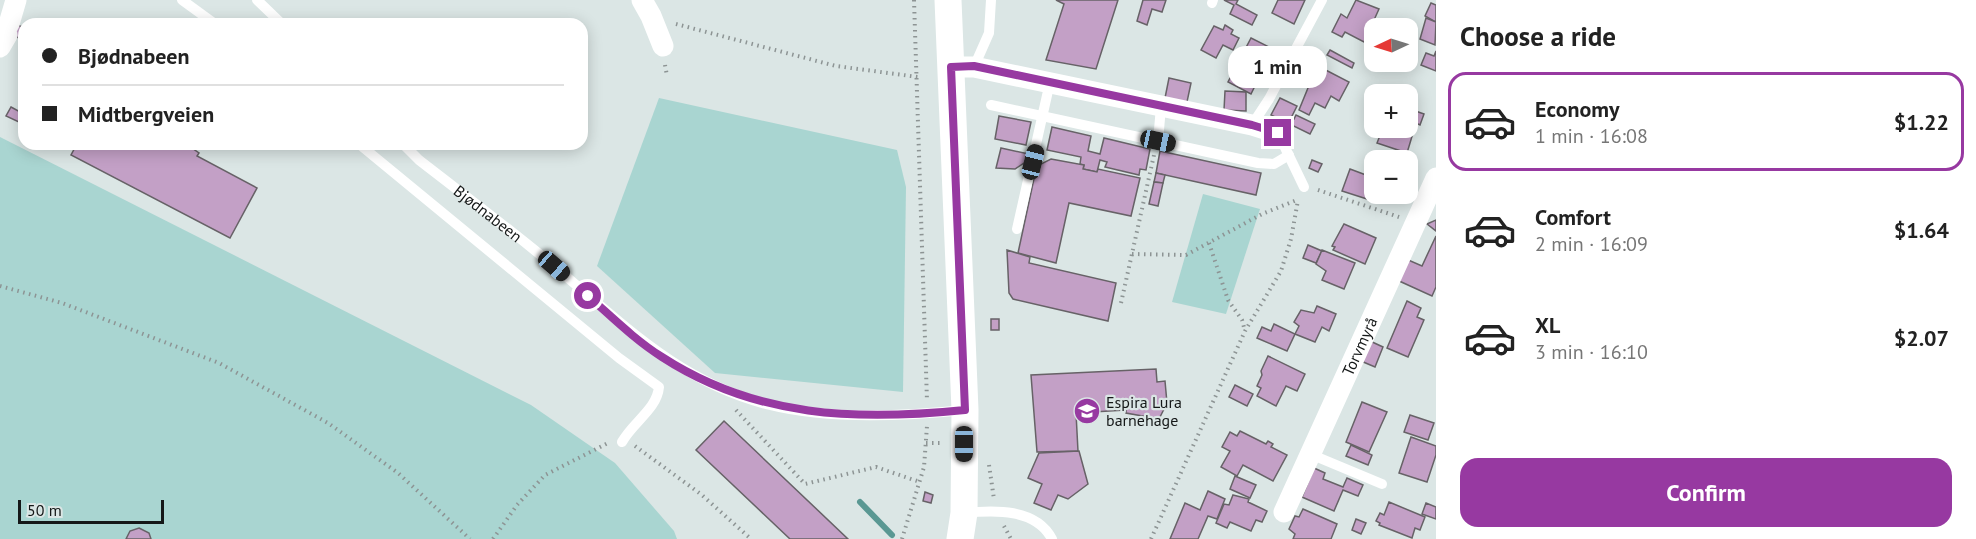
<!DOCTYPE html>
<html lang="en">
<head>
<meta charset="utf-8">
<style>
	body { margin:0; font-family:"PT Sans",sans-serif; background:#f6f6f6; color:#222; height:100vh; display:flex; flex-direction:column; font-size:22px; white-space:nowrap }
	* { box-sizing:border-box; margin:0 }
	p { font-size:20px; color:#767676 }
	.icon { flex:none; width:33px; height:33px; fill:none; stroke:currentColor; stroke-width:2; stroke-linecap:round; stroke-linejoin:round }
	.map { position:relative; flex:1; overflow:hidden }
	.side { display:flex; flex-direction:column; background:#fff; width:540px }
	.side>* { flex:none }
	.hud { position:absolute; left:18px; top:18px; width:570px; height:132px; border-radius:18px; box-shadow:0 3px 15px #0003; display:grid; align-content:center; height:132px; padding:0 24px; background:#fff }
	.needle { width:39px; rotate:266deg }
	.buttons { position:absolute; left:1364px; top:18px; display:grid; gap:12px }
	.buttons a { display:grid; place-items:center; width:54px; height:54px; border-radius:12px; background:#fff; box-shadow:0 3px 15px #0003; font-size:30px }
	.scale { position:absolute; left:18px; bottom:15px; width:146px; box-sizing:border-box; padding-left:6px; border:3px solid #151818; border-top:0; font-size:16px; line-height:21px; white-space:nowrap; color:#151818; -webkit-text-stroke:4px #dbe6e5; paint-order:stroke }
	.end { position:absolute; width:27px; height:27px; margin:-14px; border:8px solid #9739a1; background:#fff; box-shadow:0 0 0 3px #fff }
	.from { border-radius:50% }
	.bubble { position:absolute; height:42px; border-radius:18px; background:#fff; box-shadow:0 3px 15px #0003; font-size:20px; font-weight:700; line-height:42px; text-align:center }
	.car { position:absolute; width:18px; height:36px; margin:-18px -9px; border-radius:8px; box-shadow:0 0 4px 2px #0007; background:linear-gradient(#222 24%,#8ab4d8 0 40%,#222 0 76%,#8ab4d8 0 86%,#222 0) }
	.hud b { display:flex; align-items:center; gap:21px; height:57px; font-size:22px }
	.hud b+b { border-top:2px solid #e0e0e0 }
	.hud i { width:15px; height:15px; background:#222 }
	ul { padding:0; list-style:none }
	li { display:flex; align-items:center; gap:18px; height:99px; margin:0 12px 9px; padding:0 12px; border:3px solid transparent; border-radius:18px }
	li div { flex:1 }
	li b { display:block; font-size:22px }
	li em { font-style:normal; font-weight:700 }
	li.selected { border-color:#9739a1 }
	li>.icon { width:54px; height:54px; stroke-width:1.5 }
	h2 { padding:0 24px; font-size:27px; line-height:72px }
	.primary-button { display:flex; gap:12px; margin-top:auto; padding:12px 24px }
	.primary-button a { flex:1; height:69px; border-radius:18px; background:#9739a1; color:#fff; font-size:24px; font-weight:700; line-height:69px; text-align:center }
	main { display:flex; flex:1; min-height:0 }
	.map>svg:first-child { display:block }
	.green { fill:#a9d5d1 }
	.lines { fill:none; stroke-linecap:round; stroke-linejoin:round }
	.stream { stroke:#5a9893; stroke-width:6 }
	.building { fill:#c3a0c6; stroke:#676267; stroke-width:1.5 }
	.path { stroke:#8d9494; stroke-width:4; stroke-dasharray:1.5 4.5; stroke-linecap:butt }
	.service { stroke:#fff; stroke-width:10 }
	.minor { stroke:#fff; stroke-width:21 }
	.tertiary { stroke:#fff; stroke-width:27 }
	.route { stroke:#9739a1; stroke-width:8 }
	.labels { text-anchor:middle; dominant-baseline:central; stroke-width:4.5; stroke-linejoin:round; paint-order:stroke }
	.street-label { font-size:16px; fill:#151818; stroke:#dbe6e5 }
	.poi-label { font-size:16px; fill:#151818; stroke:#dbe6e5; text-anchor:start }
</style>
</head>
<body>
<main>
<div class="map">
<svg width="1436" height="539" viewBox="0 0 1436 539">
	<rect width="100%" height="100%" fill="#dbe6e5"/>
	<g class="green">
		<polygon points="659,98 897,150 906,187 903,392 715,373 597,266"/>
		<polygon points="0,137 531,405 615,463 674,531 677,539 0,539"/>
		<polygon points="1203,194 1260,209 1226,314 1172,302"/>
	</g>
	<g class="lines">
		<polyline class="stream" points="860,502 892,535"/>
	</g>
	<g class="building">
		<polygon points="1056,0 1118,0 1096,69 1046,60 1064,4"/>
		<polygon points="1143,0 1166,0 1162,12 1152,9 1147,25 1137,21"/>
		<polygon points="1224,0 1238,0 1236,4 1257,15 1252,25 1230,14 1234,5"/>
		<polygon points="1278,0 1305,0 1294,24 1272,13"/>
		<polygon points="1356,0 1379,9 1364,42 1345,32 1342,37 1332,32 1341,14 1347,18"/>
		<polygon points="1431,3 1436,5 1436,22 1425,16"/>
		<polygon points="1426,18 1436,22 1435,45 1420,39"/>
		<polygon points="3,22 24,27 24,39 0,33"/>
		<polygon points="1225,25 1233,30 1231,34 1239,38 1233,50 1223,45 1216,58 1201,50 1214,26 1223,30"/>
		<polygon points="1251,38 1273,49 1251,94 1228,82"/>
		<polygon points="1330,50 1354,63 1352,68 1327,55"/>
		<polygon points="1436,51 1436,71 1421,65 1426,53 1434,56"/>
		<polygon points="1316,65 1349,82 1339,101 1331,96 1325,108 1315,103 1309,115 1299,110 1310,83 1304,79 1307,72 1311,74"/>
		<polygon points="1169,78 1191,83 1187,102 1165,98"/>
		<polygon points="1225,91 1246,92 1246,111 1224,110"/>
		<polygon points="1280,98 1297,106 1291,118 1294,119 1296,115 1315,124 1310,134 1271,115"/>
		<polygon points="11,107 24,114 21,123 6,116"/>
		<polygon points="1407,108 1424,114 1420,125 1416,123 1407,153 1377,143 1383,128 1407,128"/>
		<polygon points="999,116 1031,122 1026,145 995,139"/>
		<polygon points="1052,127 1091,136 1088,151 1100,154 1104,138 1150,149 1146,170 1140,169 1139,175 1105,167 1107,162 1100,160 1097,172 1083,169 1084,165 1080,164 1081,157 1047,150"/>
		<polygon points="77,144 186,144 199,153 197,156 257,188 230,238 71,155"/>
		<polygon points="1001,148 1029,154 1027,161 1015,169 996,168"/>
		<polygon points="1160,151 1261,173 1256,195 1156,173"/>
		<polygon points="1051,159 1084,165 1083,169 1097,172 1098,169 1140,178 1131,216 1069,203 1056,263 1018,253 1035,174 1041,164"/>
		<polygon points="1312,160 1322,164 1318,172 1309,168"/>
		<polygon points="1350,169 1374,178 1367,199 1342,191"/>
		<polygon points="1156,173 1165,175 1163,183 1154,182"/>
		<polygon points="1154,182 1163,183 1158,206 1149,204"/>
		<polygon points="1436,220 1436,231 1427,224"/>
		<polygon points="1344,224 1376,238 1365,264 1333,250 1335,247 1332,246"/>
		<polygon points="1436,236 1436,287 1432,296 1397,280 1406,259 1422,266"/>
		<polygon points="1308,245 1322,251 1316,263 1303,258"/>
		<polygon points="1007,250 1030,257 1029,263 1116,283 1108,321 1013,299 1009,293"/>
		<polygon points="1322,250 1355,263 1344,289 1322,280 1326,271 1316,264"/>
		<polygon points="1407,301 1421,308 1417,317 1424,320 1408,357 1387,348"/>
		<polygon points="1317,306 1336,314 1329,331 1322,327 1315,342 1295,334 1299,326 1294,322 1301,310 1314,313"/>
		<rect x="991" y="319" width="8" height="11"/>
		<polygon points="1274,324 1295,334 1287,351 1257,338 1262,327 1271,331"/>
		<polygon points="1370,341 1383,347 1375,367 1361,361"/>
		<polygon points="1268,356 1305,374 1297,391 1286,386 1276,406 1257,396 1261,388 1257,386 1262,375 1261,371"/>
		<polygon points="1156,369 1157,382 1165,381 1167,403 1159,419 1126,413 1126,410 1076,413 1078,451 1037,452 1031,375"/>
		<polygon points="1235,385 1253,394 1247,406 1229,397"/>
		<polygon points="1362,402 1387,412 1369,452 1346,442"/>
		<polygon points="1410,415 1434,423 1428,440 1404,432"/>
		<polygon points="724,421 848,539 790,539 696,450"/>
		<polygon points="1240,431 1266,444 1268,441 1273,444 1271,447 1287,455 1273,481 1243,465 1237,476 1221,467 1230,451 1222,447 1230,432 1237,436"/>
		<polygon points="1411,437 1436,446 1436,455 1427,482 1399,473"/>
		<polygon points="1351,445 1372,455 1368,465 1346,456"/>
		<polygon points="1079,451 1088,484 1068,499 1058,495 1051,510 1034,503 1042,484 1028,478 1039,453"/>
		<polygon points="1314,468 1325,473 1323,479 1343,487 1347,478 1363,485 1358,496 1343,490 1334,511 1302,497"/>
		<polygon points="1235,476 1256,485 1250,498 1230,489"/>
		<polygon points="1208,491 1225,499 1217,519 1208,516 1198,539 1170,539 1185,503 1200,510"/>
		<polygon points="925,492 933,495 931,503 923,501"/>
		<polygon points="1233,495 1249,499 1248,502 1267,511 1262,522 1256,520 1251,531 1230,522 1227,528 1216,523 1224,504 1229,505"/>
		<polygon points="1389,502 1425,517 1420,530 1415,528 1412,538 1379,525 1380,523 1376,521 1380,513 1384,515"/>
		<polygon points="1426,503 1436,507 1436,519 1422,514"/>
		<polygon points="1303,509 1337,524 1331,539 1293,539 1295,534 1289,529 1295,516 1299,517"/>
		<polygon points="1356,519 1366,523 1361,534 1352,530"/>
		<polygon points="139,528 149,533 151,539 126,539 130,531"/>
	</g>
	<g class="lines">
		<g class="path">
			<polyline points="914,0 927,401"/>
			<polyline points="676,24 836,66 918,77"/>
			<polyline points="665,65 667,76"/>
			<polyline points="1318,190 1399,217"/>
			<polyline points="1209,243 1228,300 1242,320 1245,331"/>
			<polyline points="1132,254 1186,255 1262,214 1297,200"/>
			<polyline points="0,286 62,303 219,363 328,423 398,473 470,539"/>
			<polyline points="1121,303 1154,155"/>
			<polyline points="736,410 805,484 876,467 920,482"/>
			<polyline points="926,443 943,443"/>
			<polyline points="635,446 702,495 751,539"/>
			<polyline points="989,465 994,499"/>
			<polyline points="1004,526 1011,539"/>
			<polyline points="493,539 517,505 545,475 610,442"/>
			<polyline points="902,539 924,467 927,426"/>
			<polyline points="1151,539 1245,331 1281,271 1291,239 1298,200"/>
		</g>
		<g class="service">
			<polyline points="182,0 215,24"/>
			<polyline points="257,0 282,24"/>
			<polyline points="1212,3 1213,0"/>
			<polyline points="974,67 989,33 991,0"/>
			<polyline points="991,105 1258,163 1274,164 1289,155"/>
			<polyline points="1252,125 1269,99 1322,0"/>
			<polyline points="1278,133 1304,187"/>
			<polyline points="1158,141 1161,107"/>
			<path d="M359,144L619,358L659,387C657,409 633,422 622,442"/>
			<path id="s1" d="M403,144L419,160C464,195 511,230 555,267C623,324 680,383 770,405C829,420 905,416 965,410"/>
			<polyline points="1017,229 1050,82"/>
			<polyline points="1310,454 1382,484"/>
			<path d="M964,513C994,510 1036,508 1052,539"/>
		</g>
		<g class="minor">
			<polyline points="642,0 651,16 663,46"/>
			<polyline points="9,24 16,0"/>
			<polyline points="0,47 7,35"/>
			<polyline points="951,67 974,67 1252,125 1278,133"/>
			<path id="s2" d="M1284,512L1436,178"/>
		</g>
		<polyline class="tertiary" points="948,0 965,410 964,513 960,539"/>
	</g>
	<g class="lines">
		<path class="route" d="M588,296C612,317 635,340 662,357C756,418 857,421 965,410L951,67L974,66L1252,125L1278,133"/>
	</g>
	<defs>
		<symbol id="school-disc" viewBox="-11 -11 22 22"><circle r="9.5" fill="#9739a1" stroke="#dbe6e5"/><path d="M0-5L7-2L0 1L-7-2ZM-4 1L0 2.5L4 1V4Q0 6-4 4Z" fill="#fff"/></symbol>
	</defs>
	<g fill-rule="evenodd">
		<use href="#school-disc" x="1072" y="396" width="30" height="30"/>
	</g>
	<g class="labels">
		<g class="street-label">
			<text stroke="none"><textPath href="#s1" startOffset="110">Bjødnabeen</textPath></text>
			<text stroke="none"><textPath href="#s2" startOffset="182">Torvmyrå</textPath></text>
		</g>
		<g class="poi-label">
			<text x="1106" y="402">Espira Lura<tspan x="1106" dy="18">barnehage</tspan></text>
		</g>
	</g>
</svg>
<div class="buttons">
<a><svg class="needle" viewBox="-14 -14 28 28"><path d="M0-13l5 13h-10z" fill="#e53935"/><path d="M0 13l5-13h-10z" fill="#767676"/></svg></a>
<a>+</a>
<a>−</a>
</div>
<div class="scale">50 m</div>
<i class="end from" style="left:588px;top:296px"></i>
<i class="end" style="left:1278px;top:133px"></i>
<div class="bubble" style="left:1228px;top:46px;width:99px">1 min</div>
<i class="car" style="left:1158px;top:141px;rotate:102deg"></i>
<i class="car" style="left:1033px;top:162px;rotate:14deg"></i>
<i class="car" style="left:554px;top:266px;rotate:131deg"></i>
<i class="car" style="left:964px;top:444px;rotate:180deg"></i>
<div class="hud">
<b><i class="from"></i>Bjødnabeen</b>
<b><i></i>Midtbergveien</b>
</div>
</div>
<section class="side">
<h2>Choose a ride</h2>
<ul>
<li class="selected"><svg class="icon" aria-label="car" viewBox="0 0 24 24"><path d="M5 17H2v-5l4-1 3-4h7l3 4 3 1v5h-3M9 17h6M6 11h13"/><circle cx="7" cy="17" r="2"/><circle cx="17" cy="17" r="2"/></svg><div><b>Economy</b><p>1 min · 16:08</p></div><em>$1.22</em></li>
<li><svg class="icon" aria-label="car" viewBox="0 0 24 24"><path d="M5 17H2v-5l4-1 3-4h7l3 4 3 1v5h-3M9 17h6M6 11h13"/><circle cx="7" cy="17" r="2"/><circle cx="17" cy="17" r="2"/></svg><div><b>Comfort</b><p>2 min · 16:09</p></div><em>$1.64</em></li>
<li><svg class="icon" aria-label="car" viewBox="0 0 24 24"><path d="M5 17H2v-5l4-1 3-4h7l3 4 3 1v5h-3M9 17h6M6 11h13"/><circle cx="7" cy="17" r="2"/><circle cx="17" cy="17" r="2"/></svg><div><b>XL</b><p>3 min · 16:10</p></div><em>$2.07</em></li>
</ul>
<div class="primary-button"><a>Confirm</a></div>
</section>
</main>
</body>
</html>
